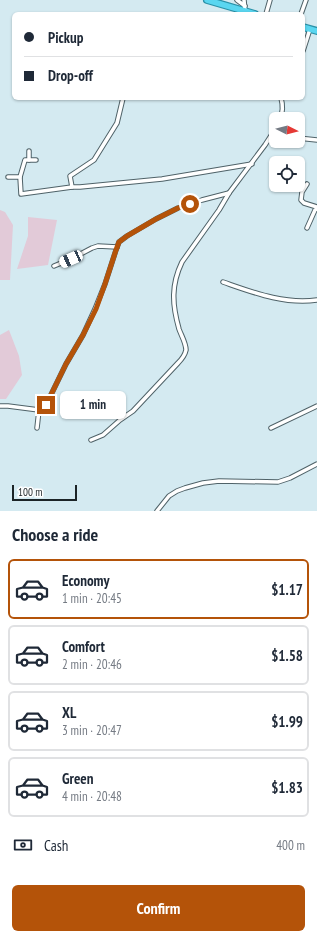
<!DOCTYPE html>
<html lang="en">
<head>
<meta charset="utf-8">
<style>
	body { margin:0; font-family:"PT Sans Narrow",sans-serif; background:#f6f6f7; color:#1f2937; height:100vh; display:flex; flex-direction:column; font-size:15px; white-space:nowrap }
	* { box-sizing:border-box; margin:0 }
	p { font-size:13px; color:#747a83 }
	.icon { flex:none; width:22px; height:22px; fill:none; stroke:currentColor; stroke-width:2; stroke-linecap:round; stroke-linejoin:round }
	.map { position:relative; height:511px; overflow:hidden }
	.side { display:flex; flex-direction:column; background:#fff; flex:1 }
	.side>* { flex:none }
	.banner { position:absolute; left:12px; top:12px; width:293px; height:88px; border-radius:6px; box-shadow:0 1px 3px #0004; display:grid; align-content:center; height:88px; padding:0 12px; background:#fff }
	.needle { width:26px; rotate:96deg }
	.buttons { position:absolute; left:269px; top:112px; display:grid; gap:8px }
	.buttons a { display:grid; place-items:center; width:36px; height:36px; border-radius:6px; background:#fff; box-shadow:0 1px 3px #0004; font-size:20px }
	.scale { position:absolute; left:12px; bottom:10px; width:65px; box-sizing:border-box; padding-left:4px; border:2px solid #1c2427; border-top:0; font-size:11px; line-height:14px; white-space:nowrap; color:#1c2427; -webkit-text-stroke:3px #fff; paint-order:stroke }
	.end { position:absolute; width:18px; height:18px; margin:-9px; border:5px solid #b45309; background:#fff; box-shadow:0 0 0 2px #fff }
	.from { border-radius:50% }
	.bubble { position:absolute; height:28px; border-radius:6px; background:#fff; box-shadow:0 1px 3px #0004; font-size:13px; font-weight:800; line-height:28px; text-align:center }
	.car { position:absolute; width:12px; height:24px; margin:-12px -6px; border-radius:5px; box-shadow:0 0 3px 1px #0007; background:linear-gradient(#fff 24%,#345 0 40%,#fff 0 76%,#345 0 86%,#fff 0) }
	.banner b { display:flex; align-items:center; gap:14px; height:38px; font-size:15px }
	.banner b+b { border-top:1px solid #e0e1e3 }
	.banner i { width:10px; height:10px; background:#1f2937 }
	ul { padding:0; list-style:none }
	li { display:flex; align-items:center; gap:12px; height:60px; margin:0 8px 6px; padding:0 4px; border:2px solid #e0e1e3; border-radius:6px }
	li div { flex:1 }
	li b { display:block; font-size:15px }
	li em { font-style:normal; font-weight:800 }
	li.current { border-color:#b45309 }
	li>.icon { width:36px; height:36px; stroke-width:1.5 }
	h2 { padding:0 12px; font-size:18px; line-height:48px }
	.pay { display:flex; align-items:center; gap:10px; height:44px; padding:0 12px; font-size:15px }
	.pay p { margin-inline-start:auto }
	.action { display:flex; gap:8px; margin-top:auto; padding:8px 12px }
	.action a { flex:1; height:46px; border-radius:6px; background:#b45309; color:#fff; font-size:16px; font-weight:800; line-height:46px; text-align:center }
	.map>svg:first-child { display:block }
	.green { fill:#e2cad8 }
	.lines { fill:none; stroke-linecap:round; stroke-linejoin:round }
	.minor-casing { stroke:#4f6268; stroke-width:5.5 }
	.trunk-casing { stroke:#2a91a8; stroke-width:8 }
	.minor { stroke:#fff; stroke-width:3.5 }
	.trunk { stroke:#5ad6f0; stroke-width:5.5 }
	.route { stroke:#b45309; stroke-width:5 }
</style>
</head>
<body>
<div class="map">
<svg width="317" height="511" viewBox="0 0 317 511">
	<rect width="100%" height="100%" fill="#d4eaf1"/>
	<g class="green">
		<polygon points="0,210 5,212 13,225 10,280 0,280"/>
		<polygon points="28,217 57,220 48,265 17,269 28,236"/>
		<polygon points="9,330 19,356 22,375 6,399 0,399 0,335"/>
	</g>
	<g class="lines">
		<defs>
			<g id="minor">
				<polyline points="237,0 245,6"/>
				<polyline points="244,0 245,11"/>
				<polyline points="266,14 270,0"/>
				<polyline points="301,14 306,0"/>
				<polyline points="303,51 310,29"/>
				<polyline points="123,98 117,123 94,160 70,176 72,187 80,187 162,179 252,164"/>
				<path d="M280,119C283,112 283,105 281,98"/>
				<polyline points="298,138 317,140"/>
				<polyline points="29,151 29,160"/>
				<polyline points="36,160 25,160 20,177 21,194 72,187"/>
				<polyline points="8,177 20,177"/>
				<polyline points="307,184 302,192 301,200 304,203 317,207"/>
				<polyline points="307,228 315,210 317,209"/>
				<polyline points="54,266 71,259 92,248 98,246 117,247"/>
				<path d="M223,282C252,292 285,305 317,300"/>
				<polyline points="0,406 8,406 39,410"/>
				<polyline points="37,428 39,410 46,405 66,364 83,335 95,309 105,284 116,250 119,242 127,236 156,219 178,208 202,200 229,193"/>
				<polyline points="271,428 317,406"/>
				<path d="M91,440L103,435L120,420L133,411L178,363C182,359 185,355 186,350C186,343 181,335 179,329C172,304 171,285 182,262L219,210L229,193L265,145L276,128"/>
				<polyline points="157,511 169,496 177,491 185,488 203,483 219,481 278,482 290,478 317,464"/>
			</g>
			<g id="trunk">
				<polyline points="207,0 255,14"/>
				<polyline points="303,27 317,31"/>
			</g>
		</defs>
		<use href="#minor" class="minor-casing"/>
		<use href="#trunk" class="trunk-casing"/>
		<use href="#minor" class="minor"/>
		<use href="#trunk" class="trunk"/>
	</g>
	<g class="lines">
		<polyline class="route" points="46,405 66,364 83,335 96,309 105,284 116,250 119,242 127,236 156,219 178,208 190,204"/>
	</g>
</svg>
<div class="buttons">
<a><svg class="needle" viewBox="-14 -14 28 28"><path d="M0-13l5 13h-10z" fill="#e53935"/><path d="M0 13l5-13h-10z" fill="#747a83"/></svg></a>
<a><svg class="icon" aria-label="locate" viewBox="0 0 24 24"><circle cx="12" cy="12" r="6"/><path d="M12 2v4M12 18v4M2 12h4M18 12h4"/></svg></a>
</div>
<div class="scale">100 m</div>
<i class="end from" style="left:190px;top:204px"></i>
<i class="end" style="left:46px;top:405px"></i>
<div class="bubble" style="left:60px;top:391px;width:66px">1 min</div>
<i class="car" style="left:71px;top:259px;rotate:246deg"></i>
<div class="banner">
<b><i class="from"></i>Pickup</b>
<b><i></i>Drop-off</b>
</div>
</div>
<section class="side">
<h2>Choose a ride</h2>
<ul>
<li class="current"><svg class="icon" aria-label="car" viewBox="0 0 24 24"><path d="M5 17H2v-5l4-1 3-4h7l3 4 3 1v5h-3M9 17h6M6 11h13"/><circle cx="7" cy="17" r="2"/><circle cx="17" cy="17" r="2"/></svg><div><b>Economy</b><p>1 min · 20:45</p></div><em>$1.17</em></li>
<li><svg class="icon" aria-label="car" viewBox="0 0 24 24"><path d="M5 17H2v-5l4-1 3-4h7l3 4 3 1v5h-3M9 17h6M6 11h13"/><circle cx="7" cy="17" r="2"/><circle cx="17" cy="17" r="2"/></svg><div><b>Comfort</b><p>2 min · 20:46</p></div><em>$1.58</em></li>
<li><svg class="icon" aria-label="car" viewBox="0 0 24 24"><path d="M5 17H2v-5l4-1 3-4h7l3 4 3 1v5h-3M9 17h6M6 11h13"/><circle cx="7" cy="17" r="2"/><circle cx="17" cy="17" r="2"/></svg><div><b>XL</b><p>3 min · 20:47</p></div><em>$1.99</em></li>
<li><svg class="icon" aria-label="car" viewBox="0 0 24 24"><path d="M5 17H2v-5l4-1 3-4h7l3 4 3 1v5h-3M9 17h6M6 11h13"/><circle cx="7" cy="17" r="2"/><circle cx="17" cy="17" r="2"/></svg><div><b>Green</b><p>4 min · 20:48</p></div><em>$1.83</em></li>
</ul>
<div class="pay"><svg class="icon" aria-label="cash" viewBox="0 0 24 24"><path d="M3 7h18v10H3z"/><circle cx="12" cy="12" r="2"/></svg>Cash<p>400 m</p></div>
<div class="action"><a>Confirm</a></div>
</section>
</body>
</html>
